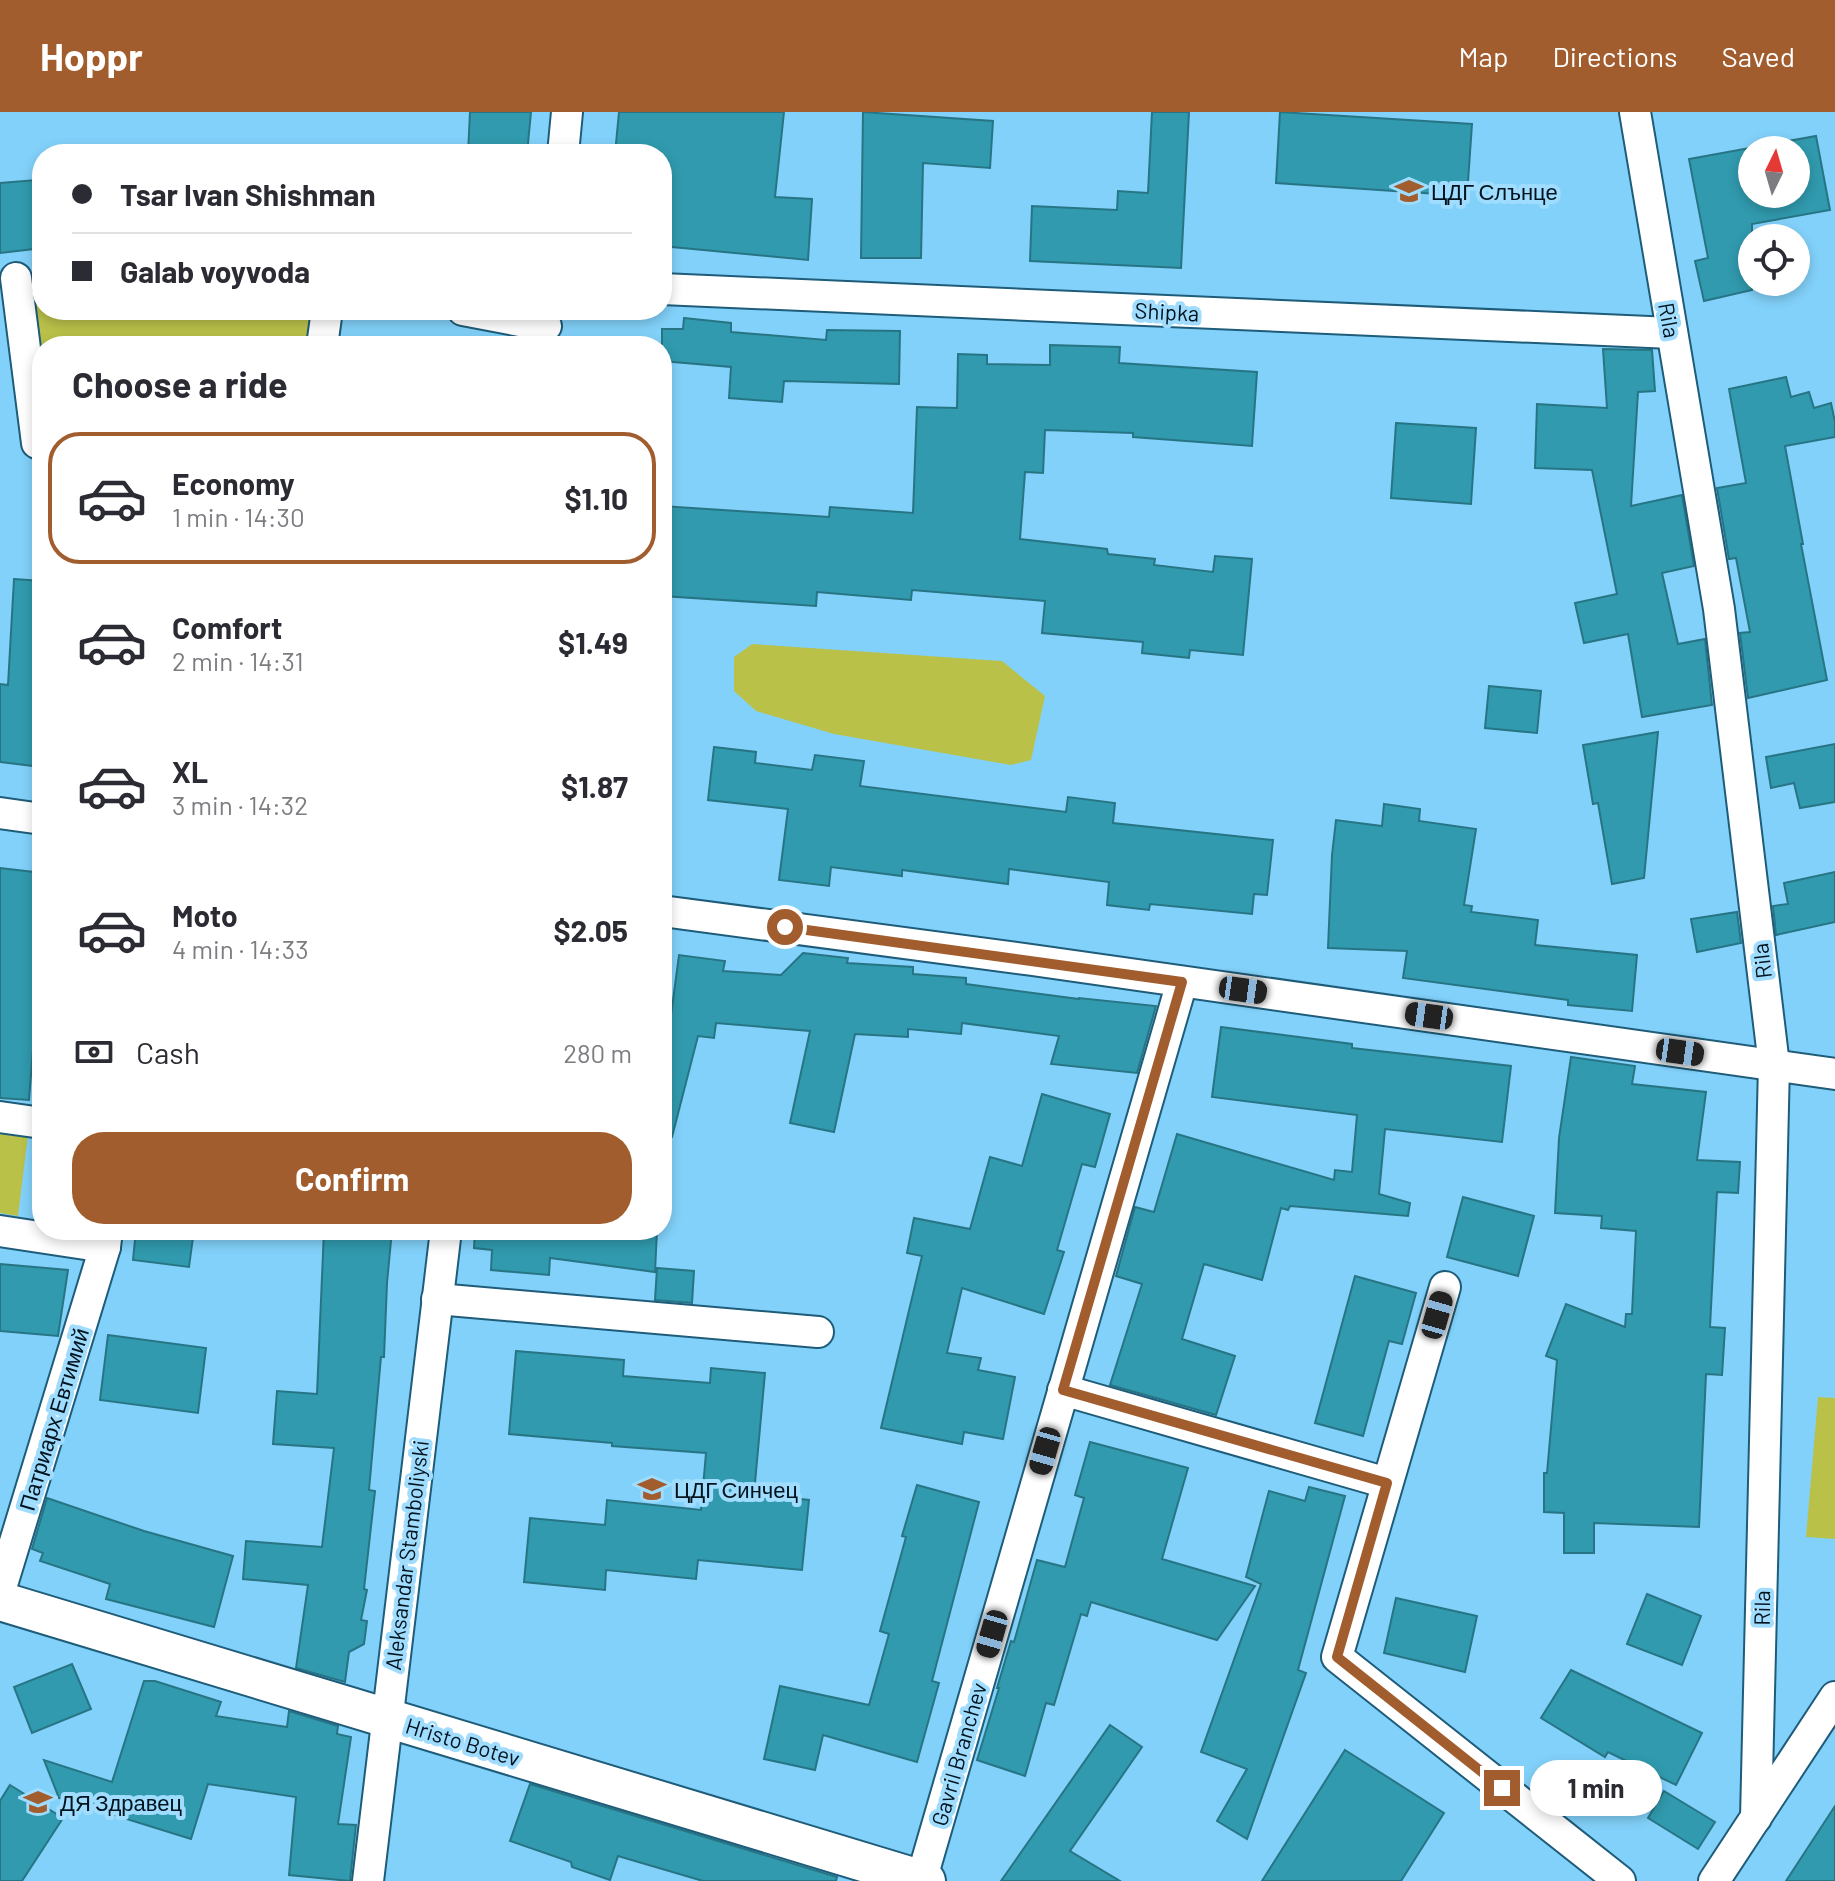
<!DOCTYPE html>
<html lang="en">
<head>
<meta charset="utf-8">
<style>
	body { margin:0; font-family:Barlow,sans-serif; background:#f2f2f3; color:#2b2b33; height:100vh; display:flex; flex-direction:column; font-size:30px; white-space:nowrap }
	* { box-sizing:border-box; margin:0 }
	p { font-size:26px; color:#7c7c81 }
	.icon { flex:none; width:44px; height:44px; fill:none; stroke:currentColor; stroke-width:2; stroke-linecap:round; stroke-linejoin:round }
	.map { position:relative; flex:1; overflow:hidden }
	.side { position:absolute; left:32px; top:224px; width:640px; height:904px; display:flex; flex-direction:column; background:#fff; border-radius:32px; box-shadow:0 4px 12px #0003 }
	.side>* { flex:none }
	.top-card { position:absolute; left:32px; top:32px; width:640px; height:176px; border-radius:32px; box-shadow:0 4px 12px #0003; display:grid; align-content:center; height:176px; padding:0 40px; background:#fff }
	.needle { width:52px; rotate:5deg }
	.fabs { position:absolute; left:1738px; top:24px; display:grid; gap:16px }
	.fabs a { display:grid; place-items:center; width:72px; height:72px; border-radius:50%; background:#fff; box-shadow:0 4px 12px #0003; font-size:40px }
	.end { position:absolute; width:36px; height:36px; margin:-18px; border:10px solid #a25d2f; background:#fff; box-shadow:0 0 0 4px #fff }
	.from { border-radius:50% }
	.bubble { position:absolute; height:56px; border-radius:28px; background:#fff; box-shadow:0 4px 12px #0003; font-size:26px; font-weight:700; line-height:56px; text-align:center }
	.car { position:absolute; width:24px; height:48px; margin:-24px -12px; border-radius:10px; box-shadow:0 0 6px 2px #0007; background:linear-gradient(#222 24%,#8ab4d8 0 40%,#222 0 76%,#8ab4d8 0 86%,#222 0) }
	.top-card b { display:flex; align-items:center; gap:28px; height:76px; font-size:30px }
	.top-card b+b { border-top:2px solid #e1e1e2 }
	.top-card i { width:20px; height:20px; background:#2b2b33 }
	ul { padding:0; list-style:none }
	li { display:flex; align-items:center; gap:24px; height:132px; margin:0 16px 12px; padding:0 24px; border:4px solid transparent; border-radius:32px }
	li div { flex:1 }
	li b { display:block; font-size:30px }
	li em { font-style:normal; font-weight:700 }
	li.selected { border-color:#a25d2f }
	li>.icon { width:72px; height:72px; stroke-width:1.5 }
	h2 { padding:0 40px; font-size:36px; line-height:96px }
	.pay { display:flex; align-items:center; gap:20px; height:88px; padding:0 40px; font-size:30px }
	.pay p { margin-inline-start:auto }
	.primary-button { display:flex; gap:16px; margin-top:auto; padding:16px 40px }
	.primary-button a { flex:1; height:92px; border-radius:32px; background:#a25d2f; color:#fff; font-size:32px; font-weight:700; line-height:92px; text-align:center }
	header { display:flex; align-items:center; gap:48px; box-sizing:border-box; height:112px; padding:0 40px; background:#a25d2f; color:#fff }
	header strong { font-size:38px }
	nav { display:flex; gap:44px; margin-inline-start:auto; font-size:28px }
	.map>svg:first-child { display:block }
	.green { fill:#bac149 }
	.building { fill:#319aae; stroke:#277584; stroke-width:2; fill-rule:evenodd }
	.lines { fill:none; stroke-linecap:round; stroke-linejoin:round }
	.minor-casing { stroke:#1e5c79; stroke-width:34 }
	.tertiary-casing { stroke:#1e5c79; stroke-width:42 }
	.minor { stroke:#fff; stroke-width:30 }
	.tertiary { stroke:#fff; stroke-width:38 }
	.route { stroke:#a25d2f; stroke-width:10 }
	.labels { text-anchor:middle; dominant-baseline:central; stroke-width:8; stroke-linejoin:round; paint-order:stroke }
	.poi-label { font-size:22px; fill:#00131e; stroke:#9fdcfd; text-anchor:start }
	.street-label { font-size:22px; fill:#00131e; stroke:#9fdcfd }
</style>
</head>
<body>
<header>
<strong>Hoppr</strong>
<nav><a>Map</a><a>Directions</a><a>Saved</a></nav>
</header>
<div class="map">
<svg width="1835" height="1769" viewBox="0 0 1835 1769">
	<rect width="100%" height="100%" fill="#82d1fa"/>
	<g class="green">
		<polygon points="23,174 42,175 42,198 319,198 315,234 42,234 42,311"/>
		<polygon points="752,532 1002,549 1045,584 1031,648 1011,653 834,622 756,599 734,579 734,545"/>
		<polygon points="0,1020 28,1023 18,1104 0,1101"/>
		<polygon points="1818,1285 1835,1286 1835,1427 1806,1425"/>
	</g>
	<g class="building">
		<polygon points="470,0 531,0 527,42 468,42"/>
		<polygon points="619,0 784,0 775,85 812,87 808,148 662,134 662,42 615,42"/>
		<polygon points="863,0 993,9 990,56 923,51 921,146 861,146"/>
		<polygon points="1152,0 1189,0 1181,156 1030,149 1032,94 1117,98 1118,79 1148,81"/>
		<polygon points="1280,0 1472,12 1467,84 1276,71"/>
		<path d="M1816,24L1830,98L1752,112V178L1704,189L1695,149L1708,146L1689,47ZM1752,38H1796V82H1752Z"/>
		<polygon points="36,68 42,136 0,141 0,71"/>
		<polygon points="684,206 731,211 731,220 826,228 827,218 900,219 899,272 784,269 782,290 729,286 731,255 662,249 662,217 683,217"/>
		<polygon points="1050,233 1120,235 1119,251 1257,260 1252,334 1133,325 1133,321 1045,318 1043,361 1025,360 1020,427 1107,437 1108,442 1155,447 1154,453 1213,460 1215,444 1252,447 1243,543 1190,538 1189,546 1142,541 1143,530 1042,521 1045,489 912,478 911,488 817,480 816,494 662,484 662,394 829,405 830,395 913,401 917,295 957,296 958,242 987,243 987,252 1050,253"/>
		<polygon points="1603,237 1652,238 1655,279 1638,280 1631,394 1682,383 1694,454 1662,461 1678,532 1705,527 1712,593 1642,605 1628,522 1584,531 1575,491 1617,482 1592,358 1535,356 1537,292 1607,296"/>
		<polygon points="1786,265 1791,285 1809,280 1814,296 1831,291 1835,310 1835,325 1785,334 1803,432 1801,432 1827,568 1748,586 1740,521 1750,520 1736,446 1729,447 1717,376 1746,371 1729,277"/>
		<polygon points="1396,311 1476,316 1471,392 1391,386"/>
		<polygon points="14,467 42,469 42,655 0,650 0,572 8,573"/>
		<polygon points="1489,574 1541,579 1537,621 1485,616"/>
		<polygon points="1658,620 1644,766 1612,772 1598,691 1593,692 1583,633"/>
		<polygon points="1835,632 1835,690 1800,696 1794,671 1771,676 1766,645"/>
		<polygon points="714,635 756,640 755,651 812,658 815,643 864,649 860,674 1066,700 1068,685 1115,691 1113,711 1273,728 1267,783 1254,782 1252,802 1150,792 1149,798 1107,793 1109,770 1009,757 1008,772 902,758 902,764 831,755 829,774 779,768 788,697 708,688"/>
		<polygon points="1384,692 1420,697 1419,709 1476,717 1464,793 1472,794 1471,800 1538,808 1535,833 1637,843 1632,899 1568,893 1568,888 1403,866 1407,839 1328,836 1332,743 1336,708 1382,714"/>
		<polygon points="0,756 42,761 42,901 36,900 29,988 0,986"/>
		<polygon points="1835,760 1835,810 1776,823 1773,794 1788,792 1784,771"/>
		<polygon points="1737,800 1741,831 1697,840 1691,807"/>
		<polygon points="803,841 848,846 847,851 913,855 913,862 966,866 966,872 1079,887 1079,886 1156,894 1137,961 1051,952 1059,924 962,911 961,922 908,917 908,925 855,922 834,1020 790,1011 810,919 716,911 714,926 698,924 672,1025 662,1024 662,925 668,926 679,843 725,849 723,859 781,863"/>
		<polygon points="1221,915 1352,932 1352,936 1511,954 1502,1030 1385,1017 1379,1082 1410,1091 1408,1104 1290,1094 1288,1098 1281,1096 1262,1168 1204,1152 1182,1227 1235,1244 1216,1303 1110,1273 1142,1172 1116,1164 1135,1095 1154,1100 1177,1022 1334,1068 1335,1058 1352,1060 1357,1003 1212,985"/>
		<polygon points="1571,945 1635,954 1632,972 1706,980 1697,1048 1740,1050 1738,1081 1717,1080 1710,1215 1725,1216 1722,1263 1706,1262 1699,1415 1594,1411 1594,1441 1564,1441 1564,1401 1544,1400 1544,1361 1547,1361 1557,1248 1546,1244 1566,1192 1625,1215 1626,1202 1632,1202 1636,1119 1601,1116 1602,1104 1555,1101 1559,1026"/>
		<polygon points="1042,982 1110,1002 1095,1055 1082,1052 1057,1138 1064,1140 1044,1202 962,1176 947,1241 981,1246 978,1258 1015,1265 1003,1327 964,1320 962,1332 881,1316 922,1144 907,1141 914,1106 970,1117 990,1045 1022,1054"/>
		<polygon points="1463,1085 1534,1104 1518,1164 1447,1145"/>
		<polygon points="136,1118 194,1118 189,1155 133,1148"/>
		<polygon points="324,1118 392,1118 387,1171 384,1245 381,1245 369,1378 375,1379 364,1477 367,1478 361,1508 367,1509 364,1532 349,1540 345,1570 296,1556 308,1473 243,1467 246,1429 322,1435 334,1336 273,1332 277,1279 317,1282"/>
		<polygon points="475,1118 553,1118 577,1121 579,1118 657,1118 655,1160 550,1146 549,1163 491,1158 492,1138 474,1136"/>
		<polygon points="0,1152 68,1158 58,1224 0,1219"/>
		<polygon points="657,1156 694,1159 692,1191 655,1188"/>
		<polygon points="1355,1164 1416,1181 1402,1232 1389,1229 1363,1324 1315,1311"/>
		<polygon points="108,1223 206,1236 198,1301 100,1288"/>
		<polygon points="516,1239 624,1248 623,1264 710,1271 711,1256 765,1261 754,1382 809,1388 802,1458 698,1448 696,1467 606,1458 605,1478 524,1470 530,1406 605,1413 607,1388 701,1398 706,1341 612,1334 612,1331 509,1322"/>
		<polygon points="1090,1330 1188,1356 1162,1447 1255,1474 1217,1528 1091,1490 1087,1504 1081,1502 1054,1593 1046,1591 1025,1664 977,1648 999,1576 997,1576 1011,1529 1014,1530 1037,1448 1065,1455 1084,1386 1075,1383"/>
		<polygon points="917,1373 979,1390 932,1569 939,1571 917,1650 823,1623 815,1658 764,1647 780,1574 869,1593 889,1522 880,1519 906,1425 902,1424"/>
		<polygon points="1309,1375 1345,1384 1298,1558 1306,1561 1247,1727 1217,1709 1247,1657 1201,1640 1261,1472 1246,1465 1269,1379 1305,1389"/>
		<polygon points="47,1386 144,1419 233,1444 214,1515 106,1487 110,1472 40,1449 43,1441 32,1437"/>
		<polygon points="1647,1482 1701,1504 1682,1553 1627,1532"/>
		<polygon points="1396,1486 1477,1504 1465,1560 1384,1541"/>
		<polygon points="72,1552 91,1597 32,1621 14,1575"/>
		<polygon points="1571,1558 1702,1621 1676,1673 1608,1640 1605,1645 1541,1606"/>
		<polygon points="144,1569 155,1569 221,1590 216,1604 287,1615 289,1599 338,1614 337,1622 351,1625 338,1712 356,1713 350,1769 289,1763 296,1685 208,1672 191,1727 59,1686 44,1648 112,1670"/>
		<polygon points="1110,1613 1142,1635 1070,1739 1120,1769 1001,1769"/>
		<polygon points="1345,1638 1444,1701 1401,1769 1262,1769"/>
		<polygon points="530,1672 837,1765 836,1769 703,1769 618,1744 610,1768 572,1755 571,1750 510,1729"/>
		<polygon points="10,1673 63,1706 22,1769 0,1769 0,1689"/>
		<polygon points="1664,1679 1715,1710 1698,1737 1648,1706"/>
		<polygon points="1835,1694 1835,1769 1786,1769"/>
	</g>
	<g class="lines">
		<defs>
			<g id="minor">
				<polyline points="1635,0 1719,497 1774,953 1756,1706"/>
				<polyline points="563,42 567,0"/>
				<polyline points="16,166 37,331 42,331"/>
				<polyline points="662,177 1672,221"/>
				<polyline points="463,198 546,214"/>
				<polyline points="322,234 327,198"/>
				<polyline points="0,701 42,707"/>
				<polyline points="662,799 1032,848 1835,962"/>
				<polyline points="0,1005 42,1011"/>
				<polyline points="0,1119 105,1135"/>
				<polyline points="1445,1175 1337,1545 1620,1769"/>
				<polyline points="437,1187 818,1220"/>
				<polyline points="1063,1278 1387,1371"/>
				<polyline points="0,1479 105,1135 107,1118"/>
				<polyline points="368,1769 446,1118"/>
				<polyline points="921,1769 1182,870"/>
				<polyline points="1714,1769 1835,1585"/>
			</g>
			<polyline id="tertiary" points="0,1489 926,1769"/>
		</defs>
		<use href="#minor" class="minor-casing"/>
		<use href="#tertiary" class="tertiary-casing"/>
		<use href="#minor" class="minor"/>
		<use href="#tertiary" class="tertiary"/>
	</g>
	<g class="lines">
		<polyline class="route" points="785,815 1182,870 1063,1278 1387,1371 1337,1545 1502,1676"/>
	</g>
	<defs>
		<symbol id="school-bare" viewBox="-9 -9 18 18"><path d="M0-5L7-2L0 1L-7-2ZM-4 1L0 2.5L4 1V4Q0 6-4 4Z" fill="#a25d2f" stroke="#9fdcfd" stroke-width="2.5" paint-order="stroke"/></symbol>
	</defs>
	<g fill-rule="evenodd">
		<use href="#school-bare" x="1389" y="59" width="40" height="40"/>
		<use href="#school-bare" x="632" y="1357" width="40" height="40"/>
		<use href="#school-bare" x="18" y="1670" width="40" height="40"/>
	</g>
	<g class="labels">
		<g class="poi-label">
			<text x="1431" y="79">ЦДГ Слънце</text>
			<text x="674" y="1377">ЦДГ Синчец</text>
			<text x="60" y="1690">ДЯ Здравец</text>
		</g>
		<g class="street-label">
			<text transform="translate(1167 199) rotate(3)">Shipka</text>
			<text transform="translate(1670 208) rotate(80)">Rila</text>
			<text transform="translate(1761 849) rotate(-97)">Rila</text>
			<text transform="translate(53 1307) rotate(-73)">Патриарх Евтимий</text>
			<text transform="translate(406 1443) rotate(-83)">Aleksandar Stamboliyski</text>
			<text transform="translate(1761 1496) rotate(-89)">Rila</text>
			<text transform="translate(463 1629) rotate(17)">Hristo Botev</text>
			<text transform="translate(958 1642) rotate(-74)">Gavril Branchev</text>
		</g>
	</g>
</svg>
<div class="fabs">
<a><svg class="needle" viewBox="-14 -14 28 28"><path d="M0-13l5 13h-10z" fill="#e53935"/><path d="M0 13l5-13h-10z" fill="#7c7c81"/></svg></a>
<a><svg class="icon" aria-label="locate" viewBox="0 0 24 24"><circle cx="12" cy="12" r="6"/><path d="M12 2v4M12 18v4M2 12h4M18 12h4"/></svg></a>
</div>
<i class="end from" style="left:785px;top:815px"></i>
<i class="end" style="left:1502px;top:1676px"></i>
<div class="bubble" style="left:1530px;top:1648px;width:132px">1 min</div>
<i class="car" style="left:1243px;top:878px;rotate:98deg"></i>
<i class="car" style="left:1429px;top:904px;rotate:278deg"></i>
<i class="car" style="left:1680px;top:940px;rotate:98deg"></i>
<i class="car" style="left:1437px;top:1203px;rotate:16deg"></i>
<i class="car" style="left:1045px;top:1339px;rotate:196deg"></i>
<i class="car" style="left:992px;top:1522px;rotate:196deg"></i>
<div class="top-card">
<b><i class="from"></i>Tsar Ivan Shishman</b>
<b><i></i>Galab voyvoda</b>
</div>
<section class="side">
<h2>Choose a ride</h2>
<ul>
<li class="selected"><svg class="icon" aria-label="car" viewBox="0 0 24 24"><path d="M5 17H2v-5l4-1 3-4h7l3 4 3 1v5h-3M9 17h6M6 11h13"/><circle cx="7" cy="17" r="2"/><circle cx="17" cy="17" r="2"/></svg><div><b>Economy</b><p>1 min · 14:30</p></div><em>$1.10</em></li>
<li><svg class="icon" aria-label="car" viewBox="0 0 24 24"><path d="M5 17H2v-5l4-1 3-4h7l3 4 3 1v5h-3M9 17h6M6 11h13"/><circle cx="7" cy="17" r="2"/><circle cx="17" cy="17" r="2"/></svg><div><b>Comfort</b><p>2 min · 14:31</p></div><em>$1.49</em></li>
<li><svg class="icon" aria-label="car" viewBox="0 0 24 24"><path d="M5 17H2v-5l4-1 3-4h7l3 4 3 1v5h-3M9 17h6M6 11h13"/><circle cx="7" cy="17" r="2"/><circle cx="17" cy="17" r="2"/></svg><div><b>XL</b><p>3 min · 14:32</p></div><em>$1.87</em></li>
<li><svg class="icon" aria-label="car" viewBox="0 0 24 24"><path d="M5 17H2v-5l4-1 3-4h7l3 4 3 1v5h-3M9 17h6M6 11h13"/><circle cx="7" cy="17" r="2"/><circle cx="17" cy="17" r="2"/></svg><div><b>Moto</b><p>4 min · 14:33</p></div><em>$2.05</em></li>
</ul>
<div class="pay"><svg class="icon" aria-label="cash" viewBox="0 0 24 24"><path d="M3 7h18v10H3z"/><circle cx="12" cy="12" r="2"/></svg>Cash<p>280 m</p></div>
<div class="primary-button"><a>Confirm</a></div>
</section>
</div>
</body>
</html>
